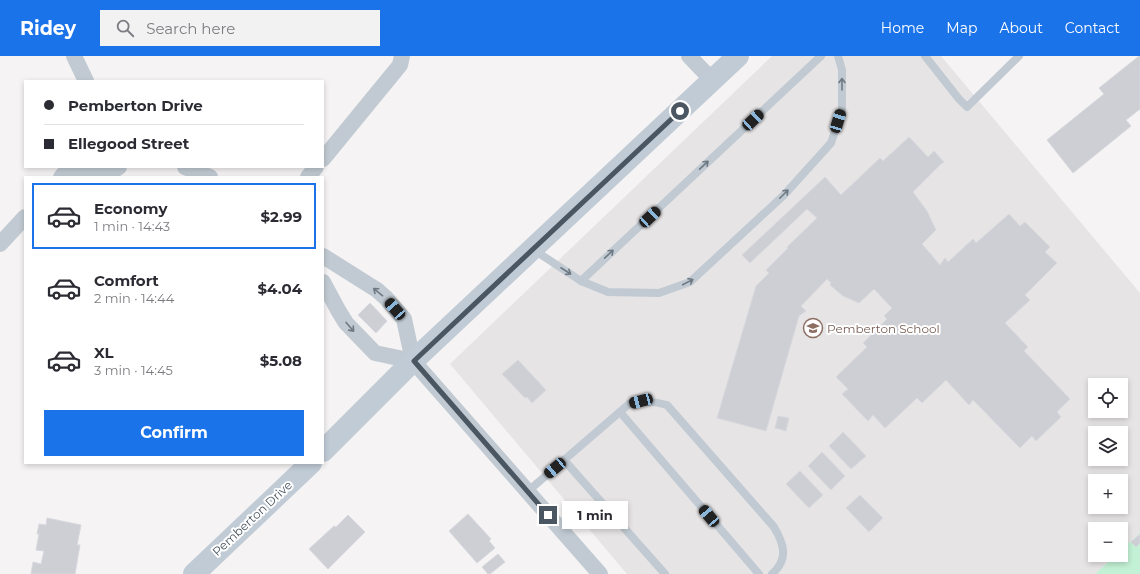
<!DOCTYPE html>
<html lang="en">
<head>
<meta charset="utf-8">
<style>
	body { margin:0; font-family:Montserrat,sans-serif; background:#f2f2f3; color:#2b2b33; height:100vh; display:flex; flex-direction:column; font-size:15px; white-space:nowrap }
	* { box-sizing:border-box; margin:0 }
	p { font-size:13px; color:#7c7c81 }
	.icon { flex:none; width:22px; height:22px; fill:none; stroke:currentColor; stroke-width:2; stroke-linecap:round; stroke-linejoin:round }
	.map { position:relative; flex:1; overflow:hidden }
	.side { position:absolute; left:24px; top:120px; width:300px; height:288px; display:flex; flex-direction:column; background:#fff; border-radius:0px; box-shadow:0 2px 6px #0003 }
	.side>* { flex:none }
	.banner { position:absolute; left:24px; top:24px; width:300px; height:88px; border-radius:0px; box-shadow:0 2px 6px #0003; display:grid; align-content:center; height:88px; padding:0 20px; background:#fff }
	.buttons { position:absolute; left:1088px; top:322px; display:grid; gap:8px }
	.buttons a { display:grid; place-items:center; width:40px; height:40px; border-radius:0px; background:#fff; box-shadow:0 2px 6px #0003; font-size:20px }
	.end { position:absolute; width:18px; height:18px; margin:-9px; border:5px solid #4a5661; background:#fff; box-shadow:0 0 0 2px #fff }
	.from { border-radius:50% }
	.bubble { position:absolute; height:28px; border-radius:0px; background:#fff; box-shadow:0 2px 6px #0003; font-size:13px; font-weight:700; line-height:28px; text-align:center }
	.car { position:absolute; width:12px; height:24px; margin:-12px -6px; border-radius:5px; box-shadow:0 0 3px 1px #0007; background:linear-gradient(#222 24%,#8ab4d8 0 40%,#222 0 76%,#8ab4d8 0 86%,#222 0) }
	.banner b { display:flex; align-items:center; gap:14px; height:38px; font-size:15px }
	.banner b+b { border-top:1px solid #e1e1e2 }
	.banner i { width:10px; height:10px; background:#2b2b33 }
	ul { padding:7px 0 0; list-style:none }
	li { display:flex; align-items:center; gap:12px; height:66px; margin:0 8px 6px; padding:0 12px; border:2px solid transparent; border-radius:0px }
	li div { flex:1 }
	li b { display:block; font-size:15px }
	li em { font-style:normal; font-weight:700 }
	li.current { border-color:#1a73e8 }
	li>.icon { width:36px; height:36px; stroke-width:1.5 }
	.action { display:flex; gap:8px; margin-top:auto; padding:8px 20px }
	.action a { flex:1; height:46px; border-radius:0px; background:#1a73e8; color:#fff; font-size:16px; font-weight:700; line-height:46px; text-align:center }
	header { display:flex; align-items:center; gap:24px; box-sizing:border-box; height:56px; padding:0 20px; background:#1a73e8; color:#fff }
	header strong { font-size:19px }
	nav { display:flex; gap:22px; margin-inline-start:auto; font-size:14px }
	.search { width:280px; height:36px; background:#f2f2f3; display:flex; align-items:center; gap:10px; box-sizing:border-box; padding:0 14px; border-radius:0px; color:#7c7c81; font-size:15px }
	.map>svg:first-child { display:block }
	.education { fill:#e6e4e5; fill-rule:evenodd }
	.green { fill:#c3f1d5 }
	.building { fill:#cdcfd5; stroke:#d7d9de }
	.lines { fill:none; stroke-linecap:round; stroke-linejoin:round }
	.lane { stroke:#c1cad2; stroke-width:8 }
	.street { stroke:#c1cad2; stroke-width:16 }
	.secondary { stroke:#c1cbd6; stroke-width:22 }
	.oneway { stroke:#6e7983 }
	.route { stroke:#4a5661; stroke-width:5 }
	.labels { text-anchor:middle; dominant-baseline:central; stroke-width:4; stroke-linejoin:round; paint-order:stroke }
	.education-label { font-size:12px; fill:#785e54; stroke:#fff; text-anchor:start }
	.street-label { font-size:12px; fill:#4a5661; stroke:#fff }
</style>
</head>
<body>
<header>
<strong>Ridey</strong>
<div class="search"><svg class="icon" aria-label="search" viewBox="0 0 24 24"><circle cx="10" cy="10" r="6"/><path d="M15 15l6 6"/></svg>Search here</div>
<nav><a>Home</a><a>Map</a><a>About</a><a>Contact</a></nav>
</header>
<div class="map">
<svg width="1140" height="518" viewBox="0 0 1140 518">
	<rect width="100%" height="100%" fill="#f5f3f3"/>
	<path class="education" d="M772,0H941L1140,237V477L1121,494V473H1095V499H1116L1095,518H627L450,308ZM1095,329H1121V355H1095ZM1095,377H1121V403H1095ZM1095,425H1121V451H1095Z"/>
	<polygon class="green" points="1140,477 1140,518 1095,518 1116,499 1121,499 1121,494"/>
	<g class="building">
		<polygon points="1139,0 1140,0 1140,53 1126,64 1131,70 1073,117 1047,84 1104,38 1099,32"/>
		<polygon points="909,81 928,101 934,95 944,106 941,108 913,136 927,155 936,174 922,188 940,209 945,202 948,206 973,183 976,187 1009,158 1020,170 1025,166 1050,191 1045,196 1057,207 1025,239 1030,244 1005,267 1028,291 1024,295 1070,343 1057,356 1061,361 1036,385 1032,380 1020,392 973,344 969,349 946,324 922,347 917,342 885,372 873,359 868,365 842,338 848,333 836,321 867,291 863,287 887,263 884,260 892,252 874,233 859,247 843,240 830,229 831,227 827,223 801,250 806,255 799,260 766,375 717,362 756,230 769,217 766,214 788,192 787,191 817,162 807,153 750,207 742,199 825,121 841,139 880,102 883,105"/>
		<polygon points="370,247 387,265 376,277 358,259"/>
		<polygon points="518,304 546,334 532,347 527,341 525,342 502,318"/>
		<polygon points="778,360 789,362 786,375 775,372"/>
		<polygon points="843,376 866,400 851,413 829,390"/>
		<polygon points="822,396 845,420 831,434 808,410"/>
		<polygon points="800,415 823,439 809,452 786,428"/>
		<polygon points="860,439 883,462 869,476 846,452"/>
		<polygon points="468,458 491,483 489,485 495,492 477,507 449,475"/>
		<polygon points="348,459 365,476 328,513 309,493 334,470 336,471"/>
		<polygon points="47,462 81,469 77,489 80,489 75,518 31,518 33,506 41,508 44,495 36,494 39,478 37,478 39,468 46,469"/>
		<polygon points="1140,478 1140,487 1136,491 1131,486"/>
		<polygon points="498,498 505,506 490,518 488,518 482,511"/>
	</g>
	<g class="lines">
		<g class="lane">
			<polyline points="925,0 959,43 967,51 1019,0"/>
			<polyline points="534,194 581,225 608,236 659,237 690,226 784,139 831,87 842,54 842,14 838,0"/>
			<polyline points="581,225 821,0"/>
			<polyline points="620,356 759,518"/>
			<polyline points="564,404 665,518"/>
			<path d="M527,436L629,348C643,345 653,345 667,349L774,471C784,488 789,503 772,518"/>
		</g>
		<g class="street">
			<polyline points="74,0 86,25"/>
			<polyline points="689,0 712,24"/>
			<polyline points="323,103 400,9 402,0"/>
			<path d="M73,111C87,119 105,123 119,111"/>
			<polyline points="185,111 210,121"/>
			<polyline points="61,121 70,111"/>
			<polyline points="308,121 316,111"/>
			<polyline points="0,188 25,161"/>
			<polyline points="323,200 377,234 386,242 404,263 413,305 600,518"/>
			<polyline points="323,226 338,254 346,267 375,297 413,305"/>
		</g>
		<g class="secondary">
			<polyline points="323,395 413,305 738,0"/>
			<polyline points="194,518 311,407"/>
		</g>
	</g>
	<defs><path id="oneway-shaft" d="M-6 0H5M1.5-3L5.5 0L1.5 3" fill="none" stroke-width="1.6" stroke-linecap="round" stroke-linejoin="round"/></defs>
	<g class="oneway">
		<use href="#oneway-shaft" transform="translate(842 28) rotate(-90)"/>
		<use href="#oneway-shaft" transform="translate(704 109) rotate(-43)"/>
		<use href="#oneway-shaft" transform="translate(784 138) rotate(-45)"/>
		<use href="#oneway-shaft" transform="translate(609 198) rotate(-43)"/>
		<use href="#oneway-shaft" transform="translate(566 215) rotate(33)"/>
		<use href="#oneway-shaft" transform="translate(688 226) rotate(-28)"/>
		<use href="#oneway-shaft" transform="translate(378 236) rotate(-141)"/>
		<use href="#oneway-shaft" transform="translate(350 271) rotate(49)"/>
	</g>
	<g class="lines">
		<polyline class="route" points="548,459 414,305 680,55"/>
	</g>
	<defs>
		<symbol id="school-ring" viewBox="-11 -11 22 22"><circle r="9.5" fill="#fff" stroke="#8d6e63" stroke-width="1.5"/><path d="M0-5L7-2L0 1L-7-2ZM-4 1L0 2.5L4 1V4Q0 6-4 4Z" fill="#8d6e63"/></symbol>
	</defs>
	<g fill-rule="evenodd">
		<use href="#school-ring" x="802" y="261" width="22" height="22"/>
	</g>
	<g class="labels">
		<g class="education-label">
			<text x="827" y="272">Pemberton School</text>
		</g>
		<g class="street-label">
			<text transform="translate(252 462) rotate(-43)">Pemberton Drive</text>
		</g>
	</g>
</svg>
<div class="buttons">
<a><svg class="icon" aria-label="locate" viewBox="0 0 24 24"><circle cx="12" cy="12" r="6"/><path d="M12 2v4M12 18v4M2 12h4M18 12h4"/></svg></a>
<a><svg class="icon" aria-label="layers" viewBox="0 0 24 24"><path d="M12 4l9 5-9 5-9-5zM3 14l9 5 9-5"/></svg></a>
<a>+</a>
<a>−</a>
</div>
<i class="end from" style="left:680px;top:55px"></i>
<i class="end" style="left:548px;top:459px"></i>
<div class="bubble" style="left:562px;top:445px;width:66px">1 min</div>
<i class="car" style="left:753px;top:64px;rotate:47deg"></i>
<i class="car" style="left:838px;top:65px;rotate:17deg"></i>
<i class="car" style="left:650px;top:161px;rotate:47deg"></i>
<i class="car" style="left:395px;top:253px;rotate:319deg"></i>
<i class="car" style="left:641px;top:345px;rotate:255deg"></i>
<i class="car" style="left:555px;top:412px;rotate:230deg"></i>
<i class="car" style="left:709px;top:460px;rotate:320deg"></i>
<div class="banner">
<b><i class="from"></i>Pemberton Drive</b>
<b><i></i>Ellegood Street</b>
</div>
<section class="side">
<ul>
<li class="current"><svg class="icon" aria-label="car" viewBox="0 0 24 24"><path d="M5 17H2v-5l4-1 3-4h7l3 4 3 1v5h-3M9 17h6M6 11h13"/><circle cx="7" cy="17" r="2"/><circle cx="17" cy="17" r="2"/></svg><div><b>Economy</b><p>1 min · 14:43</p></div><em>$2.99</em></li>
<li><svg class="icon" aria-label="car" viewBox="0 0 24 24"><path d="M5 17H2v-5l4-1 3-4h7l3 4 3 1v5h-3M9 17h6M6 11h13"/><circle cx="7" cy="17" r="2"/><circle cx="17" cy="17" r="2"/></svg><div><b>Comfort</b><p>2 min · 14:44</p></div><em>$4.04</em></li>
<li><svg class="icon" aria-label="car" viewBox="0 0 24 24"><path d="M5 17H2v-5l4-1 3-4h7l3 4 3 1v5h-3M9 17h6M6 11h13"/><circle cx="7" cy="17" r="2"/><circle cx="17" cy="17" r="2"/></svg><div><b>XL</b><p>3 min · 14:45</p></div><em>$5.08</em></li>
</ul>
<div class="action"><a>Confirm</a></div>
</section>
</div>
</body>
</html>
